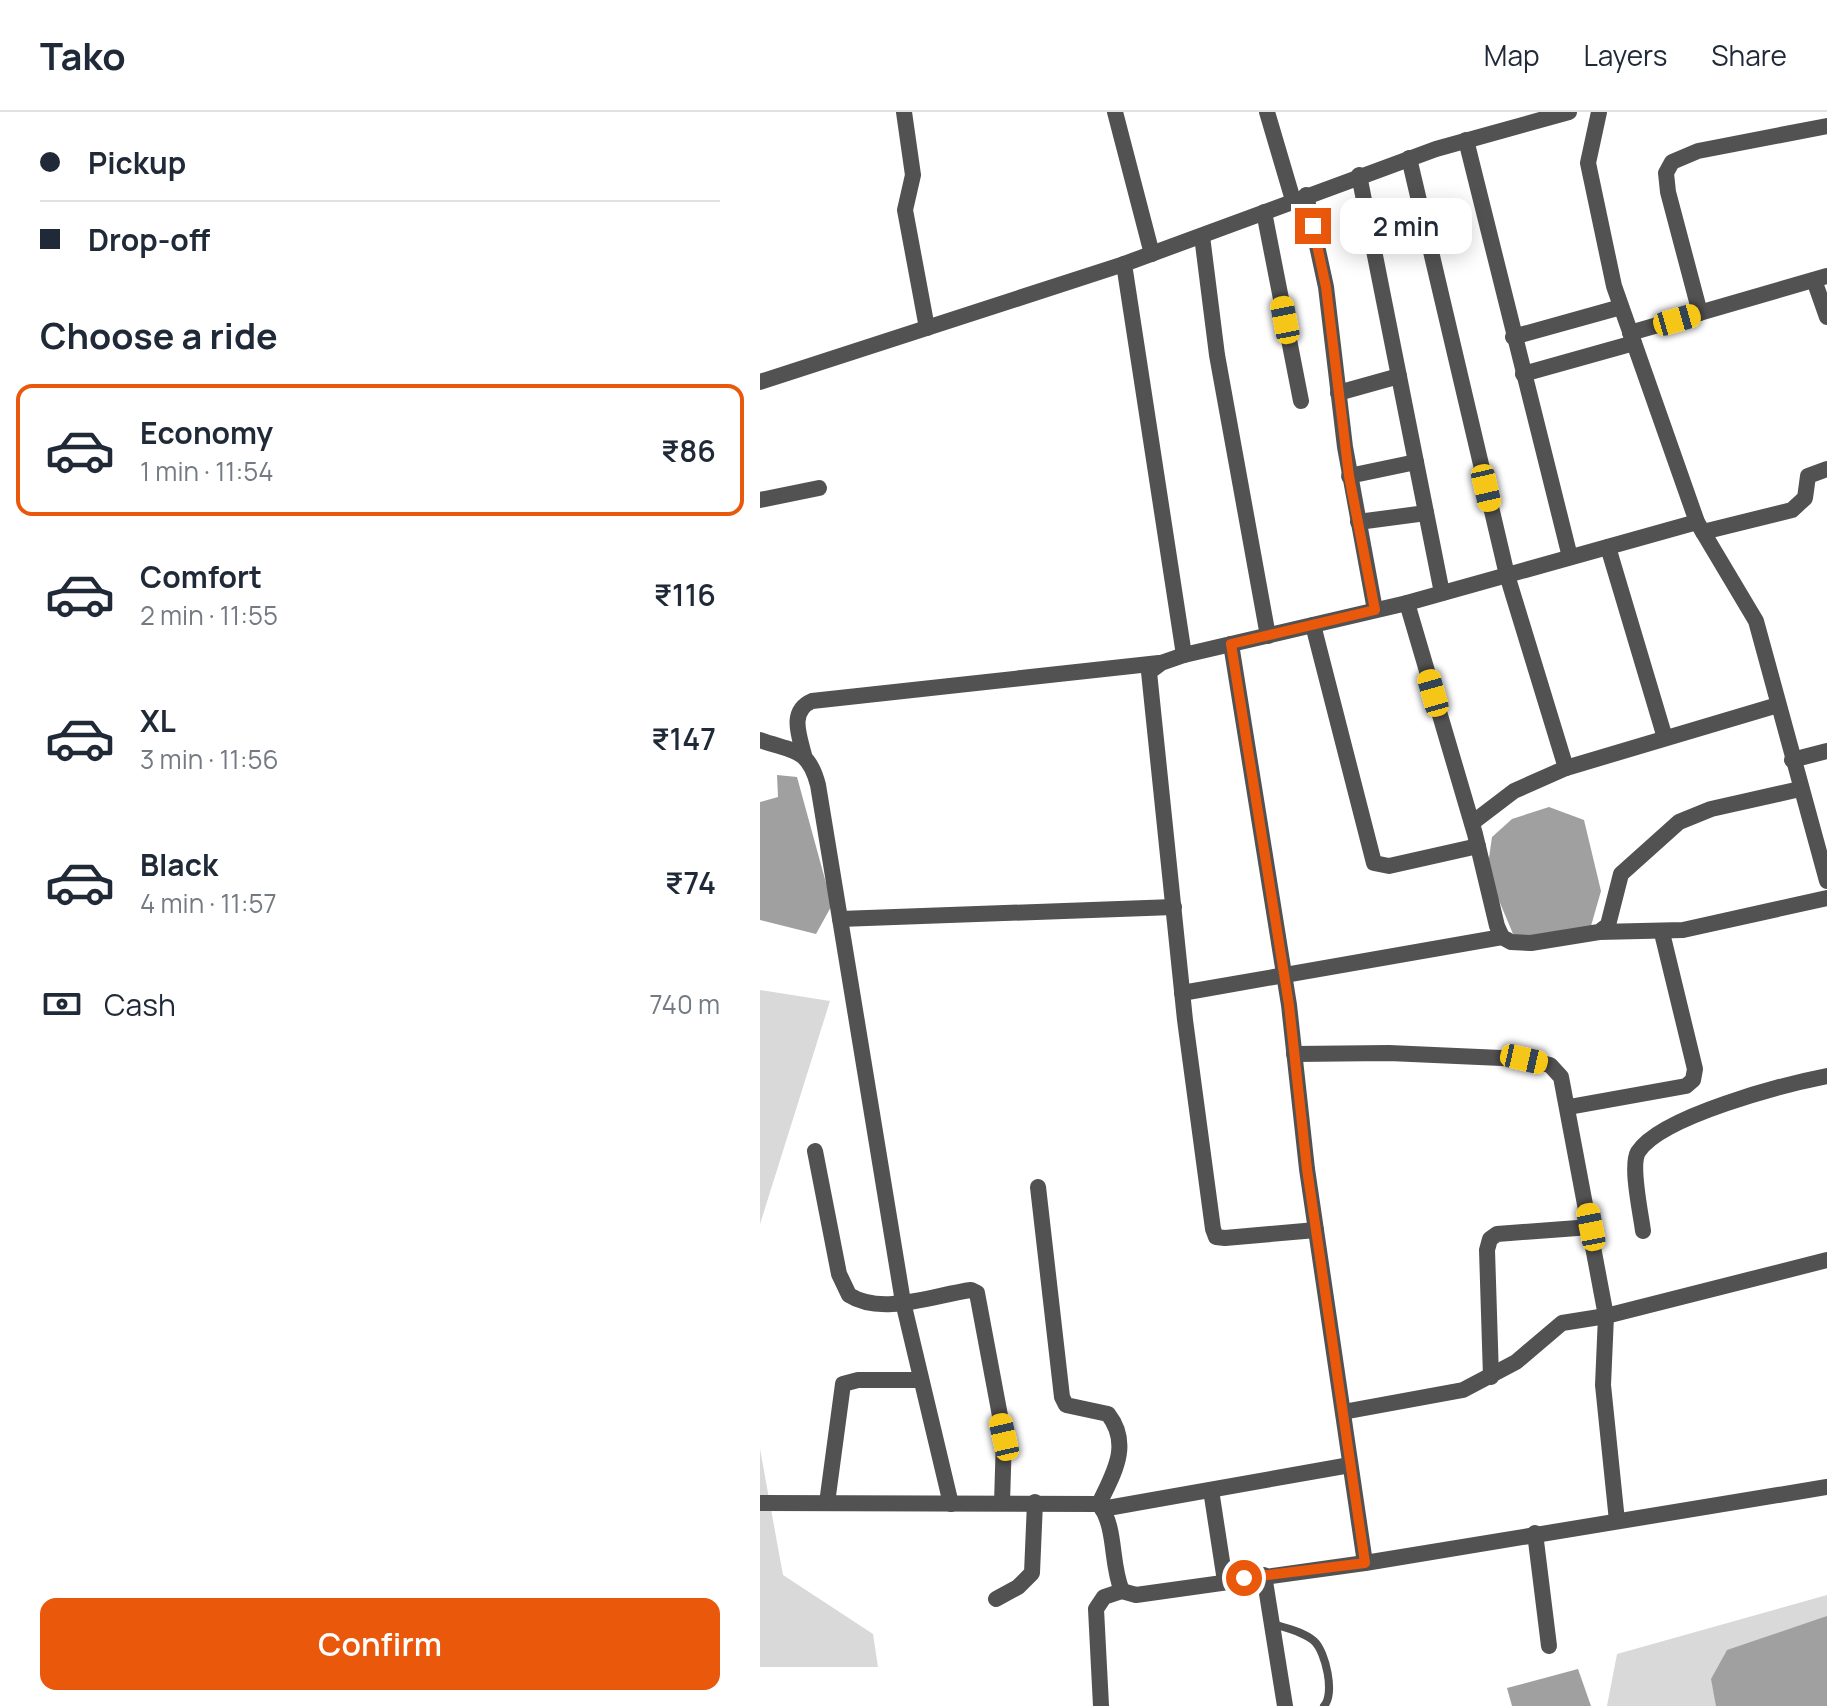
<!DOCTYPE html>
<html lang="en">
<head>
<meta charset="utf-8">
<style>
	body { margin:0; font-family:Manrope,sans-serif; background:#f2f2f3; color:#1f2937; height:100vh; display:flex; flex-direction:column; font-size:30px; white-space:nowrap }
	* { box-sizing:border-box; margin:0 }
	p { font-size:26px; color:#747a83 }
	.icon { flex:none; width:44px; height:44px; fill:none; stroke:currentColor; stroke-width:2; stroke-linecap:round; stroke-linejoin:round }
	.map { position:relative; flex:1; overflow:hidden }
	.panel { display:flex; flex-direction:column; background:#fff; width:760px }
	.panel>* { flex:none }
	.top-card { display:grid; align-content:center; height:176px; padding:0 40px; background:#fff }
	.end { position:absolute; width:36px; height:36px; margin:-18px; border:10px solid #ea580c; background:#fff; box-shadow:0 0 0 4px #fff }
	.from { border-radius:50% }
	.bubble { position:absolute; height:56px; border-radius:16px; background:#fff; box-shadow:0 4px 20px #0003; font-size:26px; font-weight:600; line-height:56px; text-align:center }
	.car { position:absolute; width:24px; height:48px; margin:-24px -12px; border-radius:10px; box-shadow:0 0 6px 2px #0007; background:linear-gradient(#f5c518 24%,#345 0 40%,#f5c518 0 76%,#345 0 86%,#f5c518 0) }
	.top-card b { display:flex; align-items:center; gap:28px; height:76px; font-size:30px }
	.top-card b+b { border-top:2px solid #e0e1e3 }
	.top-card i { width:20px; height:20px; background:#1f2937 }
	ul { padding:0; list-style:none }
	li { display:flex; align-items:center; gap:24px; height:132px; margin:0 16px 12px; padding:0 24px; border:4px solid transparent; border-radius:16px }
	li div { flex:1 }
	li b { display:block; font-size:30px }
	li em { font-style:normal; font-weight:600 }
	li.active { border-color:#ea580c }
	li>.icon { width:72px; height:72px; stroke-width:1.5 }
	h2 { padding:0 40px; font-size:36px; line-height:96px }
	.pay { display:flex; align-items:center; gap:20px; height:88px; padding:0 40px; font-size:30px }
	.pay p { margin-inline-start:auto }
	.primary-button { display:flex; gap:16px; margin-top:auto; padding:16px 40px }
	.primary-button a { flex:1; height:92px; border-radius:16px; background:#ea580c; color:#fff; font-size:32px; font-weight:600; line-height:92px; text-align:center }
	header { display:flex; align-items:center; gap:48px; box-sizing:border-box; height:112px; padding:0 40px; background:#fff; border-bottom:2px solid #e0e1e3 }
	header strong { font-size:38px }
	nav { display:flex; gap:44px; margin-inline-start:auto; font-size:28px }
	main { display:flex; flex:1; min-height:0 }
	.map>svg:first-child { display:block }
	.green { fill:#d9d9d9 }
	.water { fill:#a0a0a0 }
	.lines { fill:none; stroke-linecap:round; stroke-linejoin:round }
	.service { stroke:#525252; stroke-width:8 }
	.minor { stroke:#525252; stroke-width:16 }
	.tertiary { stroke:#525252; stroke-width:16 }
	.route { stroke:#ea580c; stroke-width:10 }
</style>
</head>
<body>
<header>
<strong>Tako</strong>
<nav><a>Map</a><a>Layers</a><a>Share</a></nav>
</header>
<main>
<section class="panel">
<div class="top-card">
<b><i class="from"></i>Pickup</b>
<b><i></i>Drop-off</b>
</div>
<h2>Choose a ride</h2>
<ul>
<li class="active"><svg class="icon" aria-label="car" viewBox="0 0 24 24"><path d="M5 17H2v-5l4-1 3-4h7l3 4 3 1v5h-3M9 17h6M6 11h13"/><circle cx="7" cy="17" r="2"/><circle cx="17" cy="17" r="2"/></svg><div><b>Economy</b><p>1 min · 11:54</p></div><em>₹86</em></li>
<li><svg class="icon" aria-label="car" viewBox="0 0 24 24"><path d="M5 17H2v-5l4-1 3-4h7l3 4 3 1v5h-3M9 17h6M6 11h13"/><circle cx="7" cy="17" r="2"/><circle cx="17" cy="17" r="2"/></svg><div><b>Comfort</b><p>2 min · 11:55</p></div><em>₹116</em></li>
<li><svg class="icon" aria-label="car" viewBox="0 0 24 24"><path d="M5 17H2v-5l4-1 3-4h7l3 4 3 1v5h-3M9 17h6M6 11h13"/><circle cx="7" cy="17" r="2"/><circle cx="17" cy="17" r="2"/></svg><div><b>XL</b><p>3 min · 11:56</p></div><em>₹147</em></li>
<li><svg class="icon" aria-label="car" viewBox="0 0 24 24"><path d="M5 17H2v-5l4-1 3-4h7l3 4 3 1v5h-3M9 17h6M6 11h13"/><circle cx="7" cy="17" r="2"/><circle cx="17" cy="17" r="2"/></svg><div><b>Black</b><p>4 min · 11:57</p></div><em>₹74</em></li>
</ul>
<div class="pay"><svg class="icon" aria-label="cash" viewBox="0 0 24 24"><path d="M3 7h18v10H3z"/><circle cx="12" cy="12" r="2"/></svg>Cash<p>740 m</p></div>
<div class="primary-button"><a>Confirm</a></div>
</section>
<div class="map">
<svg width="1067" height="1594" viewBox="0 0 1067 1594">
	<rect width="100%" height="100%" fill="#fff"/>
	<g class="green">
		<polygon points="0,878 70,889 0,1112"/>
		<polygon points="0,1337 23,1463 113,1522 118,1555 0,1555"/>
		<polygon points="1067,1483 1067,1594 847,1594 857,1542"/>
	</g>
	<g class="water">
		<polygon points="17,663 37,665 72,793 56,822 0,808 0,690 18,685"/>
		<polygon points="789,695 824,708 841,779 829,821 756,829 727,760 732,725 752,707"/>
		<polygon points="1067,1504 1067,1594 956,1594 951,1567 967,1538"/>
		<polygon points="818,1557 831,1594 752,1594 747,1576"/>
	</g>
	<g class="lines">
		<path class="service" d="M513,1512C526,1516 544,1520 554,1529C566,1540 575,1582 564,1594"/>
		<g class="minor">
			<polyline points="144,0 153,63 145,98 167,216"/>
			<polyline points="355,0 392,142"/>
			<polyline points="507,0 533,88"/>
			<polyline points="706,28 810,445"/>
			<polyline points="649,46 747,463 806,656"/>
			<polyline points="599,63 682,481"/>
			<polyline points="546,83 566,175 585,335 615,498"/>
			<polyline points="504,100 541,289"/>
			<polyline points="442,124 457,243 508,524"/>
			<polyline points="364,152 424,543"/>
			<polyline points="1054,168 1067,205"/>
			<polyline points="940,201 908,80 906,61 912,50 938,39 1067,14"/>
			<polyline points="870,221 1067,164"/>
			<polyline points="753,225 861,195"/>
			<polyline points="763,262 874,231"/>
			<polyline points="578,281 639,264"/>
			<polyline points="589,364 656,350"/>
			<polyline points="0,388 59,376"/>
			<polyline points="598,410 666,401"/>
			<polyline points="943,420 1032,398 1045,386 1048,364 1067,357"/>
			<polyline points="848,435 905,626"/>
			<polyline points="647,491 715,722 737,814 742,825 751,830 771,831 839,820 848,813 861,762 919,710 951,697 1040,677"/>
			<polyline points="553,513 614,751 629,754 718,734"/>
			<polyline points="471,532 529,893 547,1057 605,1451"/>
			<path d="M0,628C33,640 48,635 58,673L143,1190L191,1392"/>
			<path d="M44,643C39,623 29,599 52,589L399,551"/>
			<polyline points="1032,648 1067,639"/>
			<polyline points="712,711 754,679 806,656 1018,593"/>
			<polyline points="80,807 414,795"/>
			<polyline points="839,820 923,818 1067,786"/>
			<polyline points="422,881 742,825"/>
			<polyline points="534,942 629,941 764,947 790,953 801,965 846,1204 843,1273 857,1409"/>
			<polyline points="809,995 926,974 933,968 935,957 902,821"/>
			<path d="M55,1039L79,1162L89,1183C122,1204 174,1183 211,1178L217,1181L244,1325L242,1391"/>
			<path d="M278,1075L302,1285L306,1293L348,1302C372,1333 353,1362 339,1392"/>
			<polyline points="556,1118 465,1126 456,1125 453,1117 425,908 389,560 401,551 424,543 647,491 937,410"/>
			<path d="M883,1119C881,1102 870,1054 878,1040C901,1004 1026,972 1067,964"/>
			<polyline points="731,1265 727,1138 730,1127 737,1122 831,1115"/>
			<polyline points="583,1300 703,1278 756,1250 802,1211 846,1204 1067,1148"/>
			<polyline points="451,1378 465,1469"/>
			<path d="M0,1391L339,1392C357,1416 350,1451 362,1479L376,1483L605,1451L1067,1375"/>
			<polyline points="67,1391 83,1272 98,1268 161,1268"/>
			<polyline points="342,1397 590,1353"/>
			<polyline points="775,1421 789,1534"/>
			<polyline points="504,1463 525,1594"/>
			<polyline points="236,1487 258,1475 272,1461 275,1390"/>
			<polyline points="341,1594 336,1497 344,1485 362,1479"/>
		</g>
		<g class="tertiary">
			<polyline points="839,0 828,51 854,174 937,410 996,509 1067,769"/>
			<polyline points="0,270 364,152 676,37 809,0"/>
		</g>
	</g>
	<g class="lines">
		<polyline class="route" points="484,1466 605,1451 547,1057 529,893 471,532 615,498 589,364 566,175 553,114"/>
	</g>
</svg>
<i class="end from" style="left:484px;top:1466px"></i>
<i class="end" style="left:553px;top:114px"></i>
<div class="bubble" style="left:580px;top:86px;width:132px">2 min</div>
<i class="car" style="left:525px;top:208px;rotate:349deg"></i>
<i class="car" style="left:917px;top:208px;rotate:74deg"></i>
<i class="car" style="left:726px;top:376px;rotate:167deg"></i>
<i class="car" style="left:673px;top:581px;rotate:344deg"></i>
<i class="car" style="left:764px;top:947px;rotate:103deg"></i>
<i class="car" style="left:831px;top:1115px;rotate:349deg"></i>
<i class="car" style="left:244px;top:1325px;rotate:347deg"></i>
</div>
</main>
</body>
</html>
